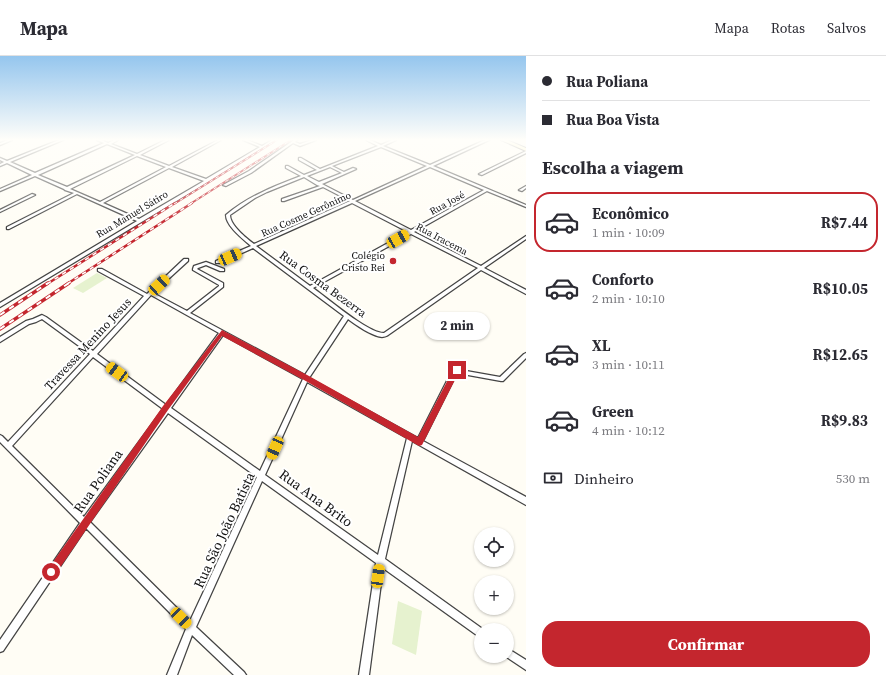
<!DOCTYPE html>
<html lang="pt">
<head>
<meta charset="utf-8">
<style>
	body { margin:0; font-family:"Source Serif 4",serif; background:#f7f7f7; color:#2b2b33; height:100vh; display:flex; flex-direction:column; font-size:15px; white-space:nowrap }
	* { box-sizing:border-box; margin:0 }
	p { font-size:13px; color:#7c7c81 }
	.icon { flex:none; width:22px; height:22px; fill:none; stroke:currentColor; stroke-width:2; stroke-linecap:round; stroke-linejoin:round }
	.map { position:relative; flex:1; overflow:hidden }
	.panel { display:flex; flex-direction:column; background:#fff; width:360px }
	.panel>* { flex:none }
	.hud { display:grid; align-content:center; height:88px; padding:0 16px; background:#fff }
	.controls { position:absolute; left:474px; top:471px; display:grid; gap:8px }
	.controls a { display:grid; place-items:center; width:40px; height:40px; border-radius:50%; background:#fff; box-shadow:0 1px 3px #0004; font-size:20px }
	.end { position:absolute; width:18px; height:18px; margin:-9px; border:5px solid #c4262e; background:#fff; box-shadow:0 0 0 2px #fff }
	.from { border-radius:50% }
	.bubble { position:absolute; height:28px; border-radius:14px; background:#fff; box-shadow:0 1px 3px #0004; font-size:13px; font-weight:700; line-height:28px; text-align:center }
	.car { position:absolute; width:12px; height:24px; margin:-12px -6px; border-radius:5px; box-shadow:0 0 3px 1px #0007; background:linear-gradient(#f5c518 24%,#345 0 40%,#f5c518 0 76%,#345 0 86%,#f5c518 0) }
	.hud b { display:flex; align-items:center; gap:14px; height:38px; font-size:15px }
	.hud b+b { border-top:1px solid #e1e1e2 }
	.hud i { width:10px; height:10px; background:#2b2b33 }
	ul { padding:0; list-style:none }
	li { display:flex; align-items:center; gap:12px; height:60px; margin:0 8px 6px; padding:0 8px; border:2px solid transparent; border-radius:16px }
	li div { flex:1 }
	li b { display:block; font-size:15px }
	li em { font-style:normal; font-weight:700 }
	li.active { border-color:#c4262e }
	li>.icon { width:36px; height:36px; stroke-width:1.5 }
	h2 { padding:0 16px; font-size:18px; line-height:48px }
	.pay { display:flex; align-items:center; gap:10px; height:44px; padding:0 16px; font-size:15px }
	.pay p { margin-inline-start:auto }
	.cta { display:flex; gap:8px; margin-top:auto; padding:8px 16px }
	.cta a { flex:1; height:46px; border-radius:16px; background:#c4262e; color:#fff; font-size:16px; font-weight:700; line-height:46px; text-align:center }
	header { display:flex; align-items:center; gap:24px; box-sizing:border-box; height:56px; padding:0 20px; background:#fff; border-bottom:1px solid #e1e1e2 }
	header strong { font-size:19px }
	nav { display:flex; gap:22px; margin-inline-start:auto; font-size:14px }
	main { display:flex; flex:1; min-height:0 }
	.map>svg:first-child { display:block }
	.pitch { fill:#e6f2cf }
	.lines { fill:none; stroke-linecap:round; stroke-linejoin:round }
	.street-casing { stroke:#444; stroke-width:2.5 }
	.secondary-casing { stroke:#333; stroke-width:2 }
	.street { fill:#fff; fill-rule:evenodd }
	.secondary { fill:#fff6b0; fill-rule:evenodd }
	.rail-far2-casing { stroke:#c4262e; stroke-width:2 }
	.rail-far1-casing { stroke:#c4262e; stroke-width:2.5 }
	.rail-casing { stroke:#c4262e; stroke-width:3.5 }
	.rail-far2 { stroke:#fff; stroke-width:1; stroke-dasharray:3.5; stroke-linecap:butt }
	.rail-far1 { stroke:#fff; stroke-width:1.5; stroke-dasharray:4.5; stroke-linecap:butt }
	.rail { stroke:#fff; stroke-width:2; stroke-dasharray:5.5; stroke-linecap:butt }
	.route { fill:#c4262e }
	.poi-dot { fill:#c4262e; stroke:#fff; stroke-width:1.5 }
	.labels { text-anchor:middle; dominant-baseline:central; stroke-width:4; stroke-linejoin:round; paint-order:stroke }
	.far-street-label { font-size:10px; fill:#111; stroke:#fff }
	.far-poi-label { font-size:10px; fill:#111; stroke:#fff; text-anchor:end }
	.street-label { font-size:12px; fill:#111; stroke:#fff }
	.near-street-label { font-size:14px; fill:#111; stroke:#fff }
</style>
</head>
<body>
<header>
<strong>Mapa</strong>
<nav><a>Mapa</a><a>Rotas</a><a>Salvos</a></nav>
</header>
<main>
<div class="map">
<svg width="526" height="619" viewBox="0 0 526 619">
	<rect width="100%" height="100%" fill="#fffdf5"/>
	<g class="pitch">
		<polygon points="97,217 107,222 83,237 73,232"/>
		<polygon points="398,545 422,555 416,599 392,588"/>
	</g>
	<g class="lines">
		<defs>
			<g id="street">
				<polygon points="8,84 12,84 0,89 0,87"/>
				<path d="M59,84H63L10,106L35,117L104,87L97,84H101L108,87L114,84H118L111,88L137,98L165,84H169L140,99L169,110L218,84H221L172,111L206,123L260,91L243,84H247L262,90L272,84H275L208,126L0,251V247L137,165L77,138L9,173H7V171L74,137L65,134L64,133L35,120L0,135V133L32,119L7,107L0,110V108L4,106L0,104V102L7,105ZM107,88L135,99L67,131L38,119ZM137,100L166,111L100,146L70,133ZM169,112L204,125L139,163L103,147Z"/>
				<polygon points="294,84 297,84 295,86 300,88 312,84 316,84 300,90 293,87 251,117 226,130 223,129 249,115"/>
				<path d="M366,84H370L381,89L392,84H396L383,90L430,109L485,84H489L433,110L526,149V151L487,135L414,176L481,210L526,180V183L484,212L526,234V238L481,214L388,279C387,280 383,281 382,281C372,280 356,269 348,263L309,322L418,382L453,313H455L500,321L524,298L526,297V302L503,325H501L457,317L423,385L526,441V449L412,385L385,503L484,574H481V581L478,580L383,512L369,619H359L376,507L262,425L196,571L244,616L246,619H234L192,579L177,619H167L186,573L86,472L3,595L0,596V584L80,467L0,386V379L2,380L8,386L90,298L42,263L36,266L29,268L0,286V281L26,265L33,263L42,259L46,261L93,295L144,240L98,215V213H102L147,238L184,203H188V205L153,237L187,255L219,230V229L193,214V213L194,210L206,206L224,213V215H220L206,209L198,212L197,213L223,227V231L190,257L305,319L344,260L253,192L220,207H216V205L251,190C243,183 226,170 226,159C248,140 275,130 301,120L286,112V110H288L304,119L317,114L299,104V102H301L320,113L378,90ZM381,91L427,110L353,144L322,128L356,113L353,112L344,116L332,110ZM330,111L342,117L319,126L307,120ZM430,111L484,134L411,174L355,145ZM304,121L317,129L320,130L282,143V145H284L323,131L350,145L254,188C246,182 230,169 230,159L255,142L267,136ZM352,147L408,176L310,230L256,190ZM411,178L478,212L384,277C369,278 327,242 313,232ZM151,239L219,277L166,349L97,298ZM223,279L303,323L260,415L171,352ZM93,301L163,353L84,461L12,390ZM307,326L407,382L378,499L265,419ZM168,357L257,421L190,565L90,466Z"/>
				<polygon points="526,95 526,97 482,119 479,118"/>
				<polygon points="526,130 526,132 522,135 519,134"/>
				<polygon points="32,138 35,139 0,156 0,154"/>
				<polygon points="507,592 526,604 526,614 505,600 507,600"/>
			</g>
			<polygon id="secondary" points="501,84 507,84 526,92 526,95"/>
		</defs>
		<use href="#street" class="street-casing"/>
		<use href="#secondary" class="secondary-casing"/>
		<use href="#street" class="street"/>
		<use href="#secondary" class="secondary"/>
		<defs>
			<g id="rail-far2">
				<polyline points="174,148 277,84"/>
				<polyline points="190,148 291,84"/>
			</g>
			<g id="rail-far1">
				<polyline points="47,228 175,147"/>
				<polyline points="67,228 192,147"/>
			</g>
			<g id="rail">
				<polyline points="0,259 48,227"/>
				<polyline points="0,273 69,227"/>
			</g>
		</defs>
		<use href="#rail-far2" class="rail-far2-casing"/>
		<use href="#rail-far1" class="rail-far1-casing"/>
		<use href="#rail" class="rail-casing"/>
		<use href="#rail-far2" class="rail-far2"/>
		<use href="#rail-far1" class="rail-far1"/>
		<use href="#rail" class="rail"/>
	</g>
	<linearGradient id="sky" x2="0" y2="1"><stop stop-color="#95c6ee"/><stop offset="0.49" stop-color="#fffefa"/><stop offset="1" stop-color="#fffefa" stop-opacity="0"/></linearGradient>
	<rect width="526" height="171" fill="url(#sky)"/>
	<polygon class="route" points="222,274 309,320 418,381 454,312 459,312 460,314 422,389 419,390 304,324 222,280 168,354 55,519 48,519 48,513 163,350"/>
	<circle class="poi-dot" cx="393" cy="205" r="4"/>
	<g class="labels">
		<g class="far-street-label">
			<text transform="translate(447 147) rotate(-29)">Rua José</text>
			<text transform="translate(132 158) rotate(-31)">Rua Manuel Sátiro</text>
			<text transform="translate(306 158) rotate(-24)">Rua Cosme Gerônimo</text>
			<text transform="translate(442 183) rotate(28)">Rua Iracema</text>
		</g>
		<g class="far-poi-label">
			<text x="385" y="199">Colégio<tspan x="385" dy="12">Cristo Rei</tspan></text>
		</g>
		<g class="street-label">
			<text transform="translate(323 228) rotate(36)">Rua Cosma Bezerra</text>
			<text transform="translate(88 288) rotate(-47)">Travessa Menino Jesus</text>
		</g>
		<g class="near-street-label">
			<text transform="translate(98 425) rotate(-55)">Rua Poliana</text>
			<text transform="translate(316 442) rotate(36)">Rua Ana Brito</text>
			<text transform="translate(224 474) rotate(-65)">Rua São João Batista</text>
		</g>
	</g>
</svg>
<div class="controls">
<a><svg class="icon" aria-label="locate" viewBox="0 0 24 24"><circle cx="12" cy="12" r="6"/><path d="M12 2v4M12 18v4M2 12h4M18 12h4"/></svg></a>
<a>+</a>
<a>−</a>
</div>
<i class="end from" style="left:51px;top:516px"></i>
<i class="end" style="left:457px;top:314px"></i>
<div class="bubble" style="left:424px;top:256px;width:66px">2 min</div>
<i class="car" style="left:398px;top:183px;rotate:60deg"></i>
<i class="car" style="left:230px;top:201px;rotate:66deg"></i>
<i class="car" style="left:159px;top:229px;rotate:47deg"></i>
<i class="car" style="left:117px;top:316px;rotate:306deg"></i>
<i class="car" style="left:275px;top:392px;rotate:204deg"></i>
<i class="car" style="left:378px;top:520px;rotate:8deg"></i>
<i class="car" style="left:181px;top:562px;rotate:135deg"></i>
</div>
<section class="panel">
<div class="hud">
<b><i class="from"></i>Rua Poliana</b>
<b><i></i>Rua Boa Vista</b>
</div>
<h2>Escolha a viagem</h2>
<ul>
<li class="active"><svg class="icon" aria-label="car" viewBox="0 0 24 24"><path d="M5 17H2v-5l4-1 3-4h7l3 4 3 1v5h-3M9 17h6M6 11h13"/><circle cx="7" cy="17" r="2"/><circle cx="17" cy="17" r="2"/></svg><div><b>Econômico</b><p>1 min · 10:09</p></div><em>R$7.44</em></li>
<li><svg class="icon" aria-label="car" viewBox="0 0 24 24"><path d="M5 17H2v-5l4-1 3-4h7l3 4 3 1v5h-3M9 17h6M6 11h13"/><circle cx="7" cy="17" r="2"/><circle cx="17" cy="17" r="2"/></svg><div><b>Conforto</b><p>2 min · 10:10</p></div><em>R$10.05</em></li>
<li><svg class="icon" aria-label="car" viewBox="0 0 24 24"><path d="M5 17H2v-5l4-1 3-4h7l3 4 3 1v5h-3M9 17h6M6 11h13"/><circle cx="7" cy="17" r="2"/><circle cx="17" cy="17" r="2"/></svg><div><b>XL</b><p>3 min · 10:11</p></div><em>R$12.65</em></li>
<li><svg class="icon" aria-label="car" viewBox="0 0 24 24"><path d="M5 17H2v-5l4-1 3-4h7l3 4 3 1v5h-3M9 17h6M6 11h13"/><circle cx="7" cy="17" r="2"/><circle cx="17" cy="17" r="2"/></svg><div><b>Green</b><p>4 min · 10:12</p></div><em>R$9.83</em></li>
</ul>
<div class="pay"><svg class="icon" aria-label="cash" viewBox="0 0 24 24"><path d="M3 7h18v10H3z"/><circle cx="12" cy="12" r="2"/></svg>Dinheiro<p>530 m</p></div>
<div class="cta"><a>Confirmar</a></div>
</section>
</main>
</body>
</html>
